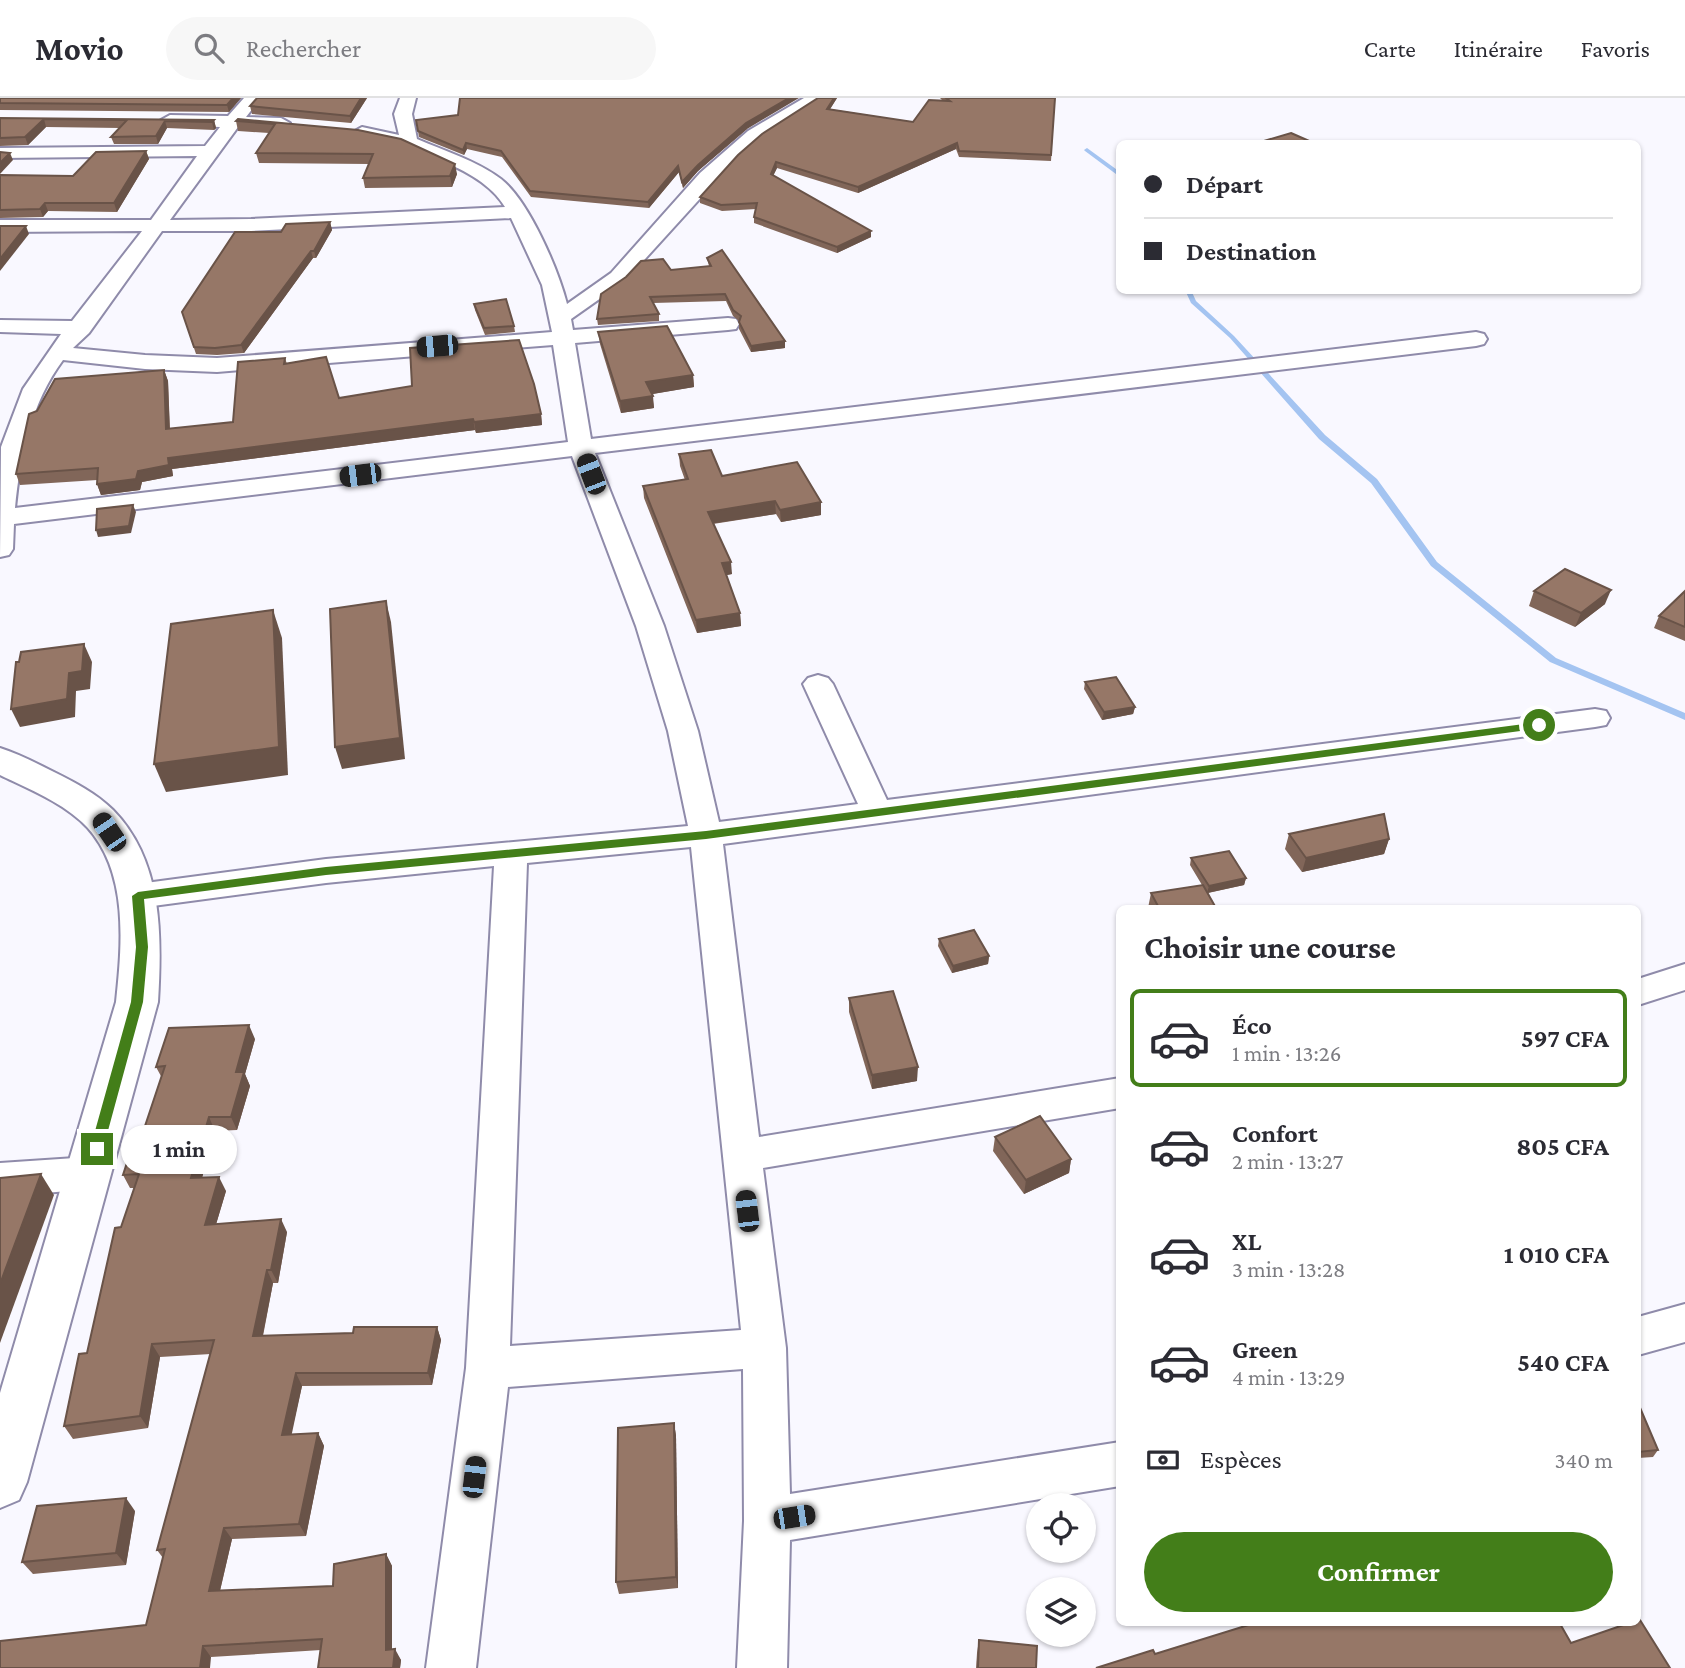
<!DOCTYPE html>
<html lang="fr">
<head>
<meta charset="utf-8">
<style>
	body { margin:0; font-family:"Crimson Pro",serif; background:#f7f7f7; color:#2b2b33; height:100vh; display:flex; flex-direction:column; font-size:26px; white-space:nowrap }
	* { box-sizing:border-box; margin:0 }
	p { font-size:23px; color:#7c7c81 }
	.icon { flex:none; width:38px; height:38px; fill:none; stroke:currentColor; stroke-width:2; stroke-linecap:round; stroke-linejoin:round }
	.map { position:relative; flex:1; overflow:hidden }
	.side { position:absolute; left:1116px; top:807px; width:525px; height:721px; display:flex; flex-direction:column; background:#fff; border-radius:10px; box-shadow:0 2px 5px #0004 }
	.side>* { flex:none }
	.top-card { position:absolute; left:1116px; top:42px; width:525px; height:154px; border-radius:10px; box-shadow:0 2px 5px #0004; display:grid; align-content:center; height:154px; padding:0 28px; background:#fff }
	.tools { position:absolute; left:1026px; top:1395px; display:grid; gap:14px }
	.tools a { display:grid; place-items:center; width:70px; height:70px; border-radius:50%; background:#fff; box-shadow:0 2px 5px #0004; font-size:35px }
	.end { position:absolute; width:32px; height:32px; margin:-16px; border:9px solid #437e19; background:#fff; box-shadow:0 0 0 4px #fff }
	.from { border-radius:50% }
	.bubble { position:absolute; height:49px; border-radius:24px; background:#fff; box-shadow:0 2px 5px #0004; font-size:23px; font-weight:700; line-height:49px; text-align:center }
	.car { position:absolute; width:21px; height:42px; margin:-21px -10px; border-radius:9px; box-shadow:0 0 5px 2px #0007; background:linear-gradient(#222 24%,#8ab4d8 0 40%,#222 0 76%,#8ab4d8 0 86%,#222 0) }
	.top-card b { display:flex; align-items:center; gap:24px; height:66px; font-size:26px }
	.top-card b+b { border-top:2px solid #e1e1e2 }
	.top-card i { width:18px; height:18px; background:#2b2b33 }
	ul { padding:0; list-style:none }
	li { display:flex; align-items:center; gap:21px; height:98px; margin:0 14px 10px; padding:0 14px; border:4px solid transparent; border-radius:10px }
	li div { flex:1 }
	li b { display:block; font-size:26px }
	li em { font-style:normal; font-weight:700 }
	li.on { border-color:#437e19 }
	li>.icon { width:63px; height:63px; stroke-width:1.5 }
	h2 { padding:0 28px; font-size:32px; line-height:84px }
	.pay { display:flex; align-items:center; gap:18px; height:77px; padding:0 28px; font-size:26px }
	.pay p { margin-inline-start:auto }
	.primary-button { display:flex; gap:14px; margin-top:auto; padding:14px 28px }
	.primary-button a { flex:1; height:80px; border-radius:42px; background:#437e19; color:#fff; font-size:28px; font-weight:700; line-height:80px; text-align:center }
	header { display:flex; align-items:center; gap:42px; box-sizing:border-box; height:98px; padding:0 35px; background:#fff; border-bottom:2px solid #e1e1e2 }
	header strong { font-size:33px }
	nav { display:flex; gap:38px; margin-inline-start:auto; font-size:24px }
	.search { width:490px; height:63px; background:#f7f7f7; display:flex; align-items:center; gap:18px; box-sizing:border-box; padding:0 24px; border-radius:38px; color:#7c7c81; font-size:26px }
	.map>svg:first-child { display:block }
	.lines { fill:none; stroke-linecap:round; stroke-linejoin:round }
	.stream { fill:#a4c4f1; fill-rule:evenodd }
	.minor-casing { stroke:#8f8baa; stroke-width:4 }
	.tertiary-casing { stroke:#8f8baa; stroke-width:4 }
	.minor { fill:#fff; fill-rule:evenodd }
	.tertiary { fill:#fff; fill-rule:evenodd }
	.wall { fill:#816659 }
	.shaded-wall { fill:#695348 }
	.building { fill:#967767; stroke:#695348; stroke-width:2 }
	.route { fill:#437e19 }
</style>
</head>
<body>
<header>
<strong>Movio</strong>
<div class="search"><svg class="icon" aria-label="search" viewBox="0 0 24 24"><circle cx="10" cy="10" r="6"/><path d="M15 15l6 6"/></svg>Rechercher</div>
<nav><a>Carte</a><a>Itinéraire</a><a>Favoris</a></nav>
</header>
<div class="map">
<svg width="1685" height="1570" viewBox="0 0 1685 1570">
	<rect width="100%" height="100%" fill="#f9f8ff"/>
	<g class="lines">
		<g class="stream">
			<polygon points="1087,50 1120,74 1120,79 1085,53 1084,52"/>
			<polygon points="1185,192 1191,192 1196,203 1234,238 1325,337 1377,381 1437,464 1556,560 1685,615 1685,622 1550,564 1431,468 1371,385 1319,341 1230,240 1191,205"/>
		</g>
		<defs>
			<g id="minor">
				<path d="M244,0H261L246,19L281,20L290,25L281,30L238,29L170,122L251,121L505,109C480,66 401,49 356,38L353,34L362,29L399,37L394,16L400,0H416L412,16L417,41C445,53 477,63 501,81C529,103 558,171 567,206L611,175L700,75L748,33L804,0H825L761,40L736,61L625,183L571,221L573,232L728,220L736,221L739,226L736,231L728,232L575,245L591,341L1476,234L1484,236L1487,241L1484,246L1476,248L595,355L664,528L698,633L719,724L858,706L803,586L808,580L818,577L828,580L833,586L887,702L1595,611L1606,613L1610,620L1606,627L1595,629L723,746L759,1039L1120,980V1010L763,1070L786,1250L790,1396L1120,1344V1388L790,1442L787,1570H737L744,1423L743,1271L508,1289L476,1570H426L466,1270L494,768L326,785L138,810L126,806L121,798L126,790L138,786L326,761L688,728L668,633L636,528L572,358L14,426L13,451L9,457L0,459L1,349L23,291L61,236L0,234V222L72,223L142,133L0,134V122H151L197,58L0,60V50L205,48L220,29L170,27L161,22L170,17L228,18ZM511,120L542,187L552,234L217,260L145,257L73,250L89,235L162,133H251ZM553,247L568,344L15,410C20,359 31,305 63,262L145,271L217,274ZM691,749L741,1232L510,1248L527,765Z"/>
				<polygon points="1685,866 1685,892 1638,907 1638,881"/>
				<polygon points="90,1059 104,1063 110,1075 104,1087 90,1091 0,1099 0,1065"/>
				<polygon points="1685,1206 1685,1244 1638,1257 1638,1219"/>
			</g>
			<path id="tertiary" d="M0,650C19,656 36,665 54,674C74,684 96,695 113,712C163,763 162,838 158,904L27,1384L19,1402L0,1410V1295L116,904C122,847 129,775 87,729C64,705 29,691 0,677Z"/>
		</defs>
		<use href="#minor" class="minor-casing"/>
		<use href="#tertiary" class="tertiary-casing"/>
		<use href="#minor" class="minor"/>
		<use href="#tertiary" class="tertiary"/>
	</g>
	<g class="wall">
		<polygon points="0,0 241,0 229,14 0,12"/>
		<polygon points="367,0 351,25 252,16 250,8"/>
		<polygon points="818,0 837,0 830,11 913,24 943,3 940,0 1055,0 1051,63 959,59 956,51 858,95 777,70 773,78 871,133 871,139 837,155 754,125 754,119 756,111 722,113 700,105 700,99"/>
		<polygon points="0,20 214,22 216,30 214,32 167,30 158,46 114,46 111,39 120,30 46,29 28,47 0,48"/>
		<polygon points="416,22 747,31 698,73 683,90 679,74 649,110 531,99 502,59 467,51 464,57 419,39"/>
		<polygon points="236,23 358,32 457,76 452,89 365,90 363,80 369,66 259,65 256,55 269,35 238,33"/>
		<polygon points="146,53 149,61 117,114 48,113 43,119 0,120 0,77 73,78"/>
		<polygon points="330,124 332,132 316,160 313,160 244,255 217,257 196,256 182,214 281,134"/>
		<polygon points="707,160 785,243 785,250 751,254 739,231 739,223 733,218 726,203 653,205 659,216 659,223 598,227 597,221 671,172 709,168"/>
		<polygon points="474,206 514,228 515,234 485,237 475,212"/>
		<polygon points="598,234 693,277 694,289 652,296 654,310 621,315 600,246"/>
		<polygon points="285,260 287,266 339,300 541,316 542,327 476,335 475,332 172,371 173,378 142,384 140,392 101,397 97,386 97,382 20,387 16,376 164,272 168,283 170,331 233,324"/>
		<polygon points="679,356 722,378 821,404 821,417 781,424 776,416 713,426 732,476 726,477 740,515 741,528 697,535 644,400 643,388 685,382 680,368"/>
		<polygon points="1534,493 1605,506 1575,529 1529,508"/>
		<polygon points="1685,493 1685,543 1654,530 1659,518"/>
		<polygon points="1085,584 1135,609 1133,616 1102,622 1084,591"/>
		<polygon points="1289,736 1389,741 1384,756 1302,774 1285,751"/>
		<polygon points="1191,760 1246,780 1244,787 1208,795 1216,810 1148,810 1151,795 1202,787 1190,767"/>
		<polygon points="939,841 989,858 988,866 952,875 938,848"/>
		<polygon points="849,900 917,983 872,991 849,914"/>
		<polygon points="255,941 245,976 250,988 237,1032 215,1033 202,1080 226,1093 216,1126 287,1134 278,1185 273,1185 263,1238 353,1235 437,1229 441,1242 432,1287 302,1288 291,1336 318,1335 324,1348 306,1438 232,1441 220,1493 333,1488 386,1456 392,1468 392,1551 401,1562 400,1570 318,1570 321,1552 211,1559 146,1527 163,1460 157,1452 211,1256 160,1259 148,1330 73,1341 64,1328 87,1255 121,1129 134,1090 130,1090 123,1077 144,1031 162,980 156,969"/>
		<polygon points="995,1039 1071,1061 1069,1075 1024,1096 993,1053"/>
		<polygon points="1638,1305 1658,1352 1653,1359 1638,1360"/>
		<polygon points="674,1325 676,1338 678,1490 619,1496 616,1484"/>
		<polygon points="135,1413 126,1467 33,1476 22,1464"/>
		<polygon points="979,1542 1036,1570 976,1570 977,1555"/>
	</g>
	<g class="shaded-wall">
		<polygon points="233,0 241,0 229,14 227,7"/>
		<polygon points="361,0 367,0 351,25 350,18"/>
		<polygon points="789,0 799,0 747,31 698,73 683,90 682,84 698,67 746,25"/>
		<polygon points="834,0 837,0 827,16 827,11"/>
		<polygon points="44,21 46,29 28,47 25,39"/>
		<polygon points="214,22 216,30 214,32 212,24"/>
		<polygon points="165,23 167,30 158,46 156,38"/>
		<polygon points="466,45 467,51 464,57 463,52"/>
		<polygon points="957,45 956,51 858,95 858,89"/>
		<polygon points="146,53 149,61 117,114 114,105"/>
		<polygon points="10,55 13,62 0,76 0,65"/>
		<polygon points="776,64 777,70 771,82 771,76"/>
		<polygon points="455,66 457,76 452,89 450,78"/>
		<polygon points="678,68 679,74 649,110 648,104"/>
		<polygon points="45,105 48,113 43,119 40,111"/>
		<polygon points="330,124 332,132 316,160 314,153"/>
		<polygon points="26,128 29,136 0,173 0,161"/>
		<polygon points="871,133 871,139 837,155 837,149"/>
		<polygon points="311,153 313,160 244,255 241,247"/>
		<polygon points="785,243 785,250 751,254 751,248"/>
		<polygon points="164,272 168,283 170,342 166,331"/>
		<polygon points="693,277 694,289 647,297 646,284"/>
		<polygon points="653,298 654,310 621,315 620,303"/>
		<polygon points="541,316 542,327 476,335 474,324"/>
		<polygon points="473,321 475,332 172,371 173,378 142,384 140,392 101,397 97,386 138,373 168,360"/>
		<polygon points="775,403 776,416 709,426 708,414"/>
		<polygon points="821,404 821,417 781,424 780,412"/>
		<polygon points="133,407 136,414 131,435 98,439 96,432"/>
		<polygon points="731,464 732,476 722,478 722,465"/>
		<polygon points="1611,492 1605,506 1575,529 1581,515"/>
		<polygon points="386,503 391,524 405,661 342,671 335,649"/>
		<polygon points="273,512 282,540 288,677 166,694 154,666"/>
		<polygon points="740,515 741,528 697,535 696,522"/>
		<polygon points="84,546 92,564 90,591 76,593 75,619 20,629 11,611 69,575"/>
		<polygon points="1135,609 1133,616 1102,622 1104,614"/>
		<polygon points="1389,741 1384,756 1302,774 1306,760"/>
		<polygon points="1246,780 1244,787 1207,795 1209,788"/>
		<polygon points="989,858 988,866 952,875 953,868"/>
		<polygon points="249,927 255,941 245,976 250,988 237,1032 231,1019 236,974"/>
		<polygon points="918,969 917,983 872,991 872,977"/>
		<polygon points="209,1019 215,1033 198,1094 191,1080"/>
		<polygon points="1071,1061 1069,1075 1024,1096 1026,1082"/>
		<polygon points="41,1076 54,1097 0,1245 0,1186"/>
		<polygon points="219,1079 226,1093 212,1140 205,1127"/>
		<polygon points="281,1121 287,1134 278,1185 271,1172"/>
		<polygon points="267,1172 273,1185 260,1251 253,1238"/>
		<polygon points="437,1229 441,1242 432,1287 428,1275"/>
		<polygon points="152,1246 160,1259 148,1330 140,1318"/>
		<polygon points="296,1275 302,1288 289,1349 282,1337"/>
		<polygon points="674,1325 676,1338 678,1490 676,1479"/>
		<polygon points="318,1335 324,1348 306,1438 299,1426"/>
		<polygon points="126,1400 135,1413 126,1467 116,1455"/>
		<polygon points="224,1430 232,1441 217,1505 209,1493"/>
		<polygon points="386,1456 392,1468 392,1563 386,1552"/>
		<polygon points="203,1548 211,1559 210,1570 200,1570"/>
		<polygon points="395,1551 401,1562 400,1570 393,1570"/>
	</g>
	<g class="building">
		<polygon points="0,0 233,0 227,7 0,5"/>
		<polygon points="257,0 361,0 350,18 250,8"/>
		<polygon points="460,0 789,0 746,25 698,67 682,84 678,68 648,104 530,93 501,53 466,45 463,52 418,33 416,22 458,17"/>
		<polygon points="818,0 834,0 827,11 913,24 929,2 950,3 946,0 1055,0 1051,57 959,53 957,45 858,89 776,64 771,76 871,133 837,149 754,119 757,105 721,107 700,99 738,57 762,36"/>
		<polygon points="0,20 214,22 212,24 165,23 156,38 111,39 127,22 44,21 25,39 0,40"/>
		<polygon points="238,21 358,32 401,41 455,66 450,78 363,80 373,56 256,55 275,26 236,23"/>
		<polygon points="1291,35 1316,46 1254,46"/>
		<polygon points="146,53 114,105 45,105 40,111 0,112 0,77 73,78 96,54"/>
		<polygon points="0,54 10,55 0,65"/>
		<polygon points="330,124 314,153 311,153 241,247 215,250 194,249 182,214 235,134 281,134 286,126"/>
		<polygon points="0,128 26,128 0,161"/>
		<polygon points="722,152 785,243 751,248 739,224 741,218 733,212 725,196 650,199 659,216 597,221 601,196 626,179 641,163 663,161 671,172 711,168 707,160"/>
		<polygon points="506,201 514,228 484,230 474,206"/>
		<polygon points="667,228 693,277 646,284 653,298 620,303 598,234"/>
		<polygon points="519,242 534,286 541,316 474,324 473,321 168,360 169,367 138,373 136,381 97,386 98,370 16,376 29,316 37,313 55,281 164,272 166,331 233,324 238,264 285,260 284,266 326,259 339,300 412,288 410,250"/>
		<polygon points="711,352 722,378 797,364 821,404 780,412 775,403 708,414 731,464 722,465 740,515 696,522 643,388 688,381 679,356"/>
		<polygon points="133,407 129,428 96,432 97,411"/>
		<polygon points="1565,471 1611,492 1581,515 1534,493"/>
		<polygon points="1685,493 1685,529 1659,518"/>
		<polygon points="386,503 400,640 335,649 330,511"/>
		<polygon points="273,512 279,649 154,666 171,526"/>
		<polygon points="84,546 82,573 69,575 67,601 11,611 16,564 19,564 21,554"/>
		<polygon points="1116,579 1135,609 1104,614 1085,584"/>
		<polygon points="1384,716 1389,741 1306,760 1289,736"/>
		<polygon points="1229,753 1246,780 1209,788 1191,760"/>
		<polygon points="1203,787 1216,810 1159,810 1151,795"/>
		<polygon points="974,832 989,858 953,868 939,841"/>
		<polygon points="893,893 918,969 872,977 849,900"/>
		<polygon points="249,927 236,974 244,974 231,1019 209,1019 191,1080 219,1079 205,1127 281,1121 271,1172 267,1172 253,1238 353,1235 354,1229 437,1229 428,1275 296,1275 282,1337 318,1335 299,1426 224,1430 209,1493 333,1488 334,1466 386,1456 386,1552 395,1551 393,1570 318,1570 322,1541 203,1548 200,1570 0,1570 0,1543 146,1527 165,1451 157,1452 214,1242 152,1246 140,1318 64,1328 79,1256 87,1255 115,1130 121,1129 139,1076 123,1077 138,1031 144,1031 165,968 156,969 169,930"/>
		<polygon points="1040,1018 1071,1061 1026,1082 995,1039"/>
		<polygon points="41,1076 0,1186 0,1080"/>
		<polygon points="1638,1305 1658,1352 1638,1354"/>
		<polygon points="674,1325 676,1479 616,1484 618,1330"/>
		<polygon points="126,1400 116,1455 22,1464 37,1408"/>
		<polygon points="1638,1522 1640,1522 1670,1570 1096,1570 1153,1552 1155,1556 1258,1524 1559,1524 1571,1545 1632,1524 1638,1524"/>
		<polygon points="979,1542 1037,1548 1036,1570 978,1570"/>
	</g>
	<polygon class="route" points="1539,624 1545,627 1543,630 706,741 326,777 144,801 148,849 143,904 103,1051 97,1056 90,1051 131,904 136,849 132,798 138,794 326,769 706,733"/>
</svg>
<div class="tools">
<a><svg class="icon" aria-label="locate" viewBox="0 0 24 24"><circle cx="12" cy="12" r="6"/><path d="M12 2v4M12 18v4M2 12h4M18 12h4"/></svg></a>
<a><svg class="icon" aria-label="layers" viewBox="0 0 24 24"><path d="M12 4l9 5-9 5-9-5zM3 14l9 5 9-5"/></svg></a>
</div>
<i class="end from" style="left:1539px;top:627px"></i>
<i class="end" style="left:97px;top:1051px"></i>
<div class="bubble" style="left:121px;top:1027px;width:116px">1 min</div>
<i class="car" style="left:437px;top:248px;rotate:265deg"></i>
<i class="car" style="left:591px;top:376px;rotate:339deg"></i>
<i class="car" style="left:360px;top:377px;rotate:263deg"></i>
<i class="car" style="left:109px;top:734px;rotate:326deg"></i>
<i class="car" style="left:747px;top:1113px;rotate:353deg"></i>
<i class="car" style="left:474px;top:1379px;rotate:7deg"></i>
<i class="car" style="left:794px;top:1419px;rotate:81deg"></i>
<div class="top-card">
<b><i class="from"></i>Départ</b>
<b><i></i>Destination</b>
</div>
<section class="side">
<h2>Choisir une course</h2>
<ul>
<li class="on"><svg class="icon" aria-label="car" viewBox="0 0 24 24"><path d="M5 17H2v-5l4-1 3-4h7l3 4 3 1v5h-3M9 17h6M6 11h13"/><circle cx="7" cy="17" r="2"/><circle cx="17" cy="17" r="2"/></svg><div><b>Éco</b><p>1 min · 13:26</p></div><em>597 CFA</em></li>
<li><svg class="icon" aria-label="car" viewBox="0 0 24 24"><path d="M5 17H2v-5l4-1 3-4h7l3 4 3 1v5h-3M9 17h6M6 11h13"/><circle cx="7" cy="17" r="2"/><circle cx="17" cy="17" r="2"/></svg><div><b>Confort</b><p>2 min · 13:27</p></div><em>805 CFA</em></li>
<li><svg class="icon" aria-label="car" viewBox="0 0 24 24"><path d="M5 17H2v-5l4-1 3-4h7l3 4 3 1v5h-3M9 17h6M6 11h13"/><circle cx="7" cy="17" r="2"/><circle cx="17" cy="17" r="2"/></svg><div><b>XL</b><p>3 min · 13:28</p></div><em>1 010 CFA</em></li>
<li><svg class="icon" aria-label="car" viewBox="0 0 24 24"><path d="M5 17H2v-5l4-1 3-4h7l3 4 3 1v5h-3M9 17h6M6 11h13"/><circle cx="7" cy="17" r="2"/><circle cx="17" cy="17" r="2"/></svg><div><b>Green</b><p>4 min · 13:29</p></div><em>540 CFA</em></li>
</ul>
<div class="pay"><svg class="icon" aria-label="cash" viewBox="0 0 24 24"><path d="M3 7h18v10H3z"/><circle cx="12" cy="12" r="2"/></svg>Espèces<p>340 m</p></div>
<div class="primary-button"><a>Confirmer</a></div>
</section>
</div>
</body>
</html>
